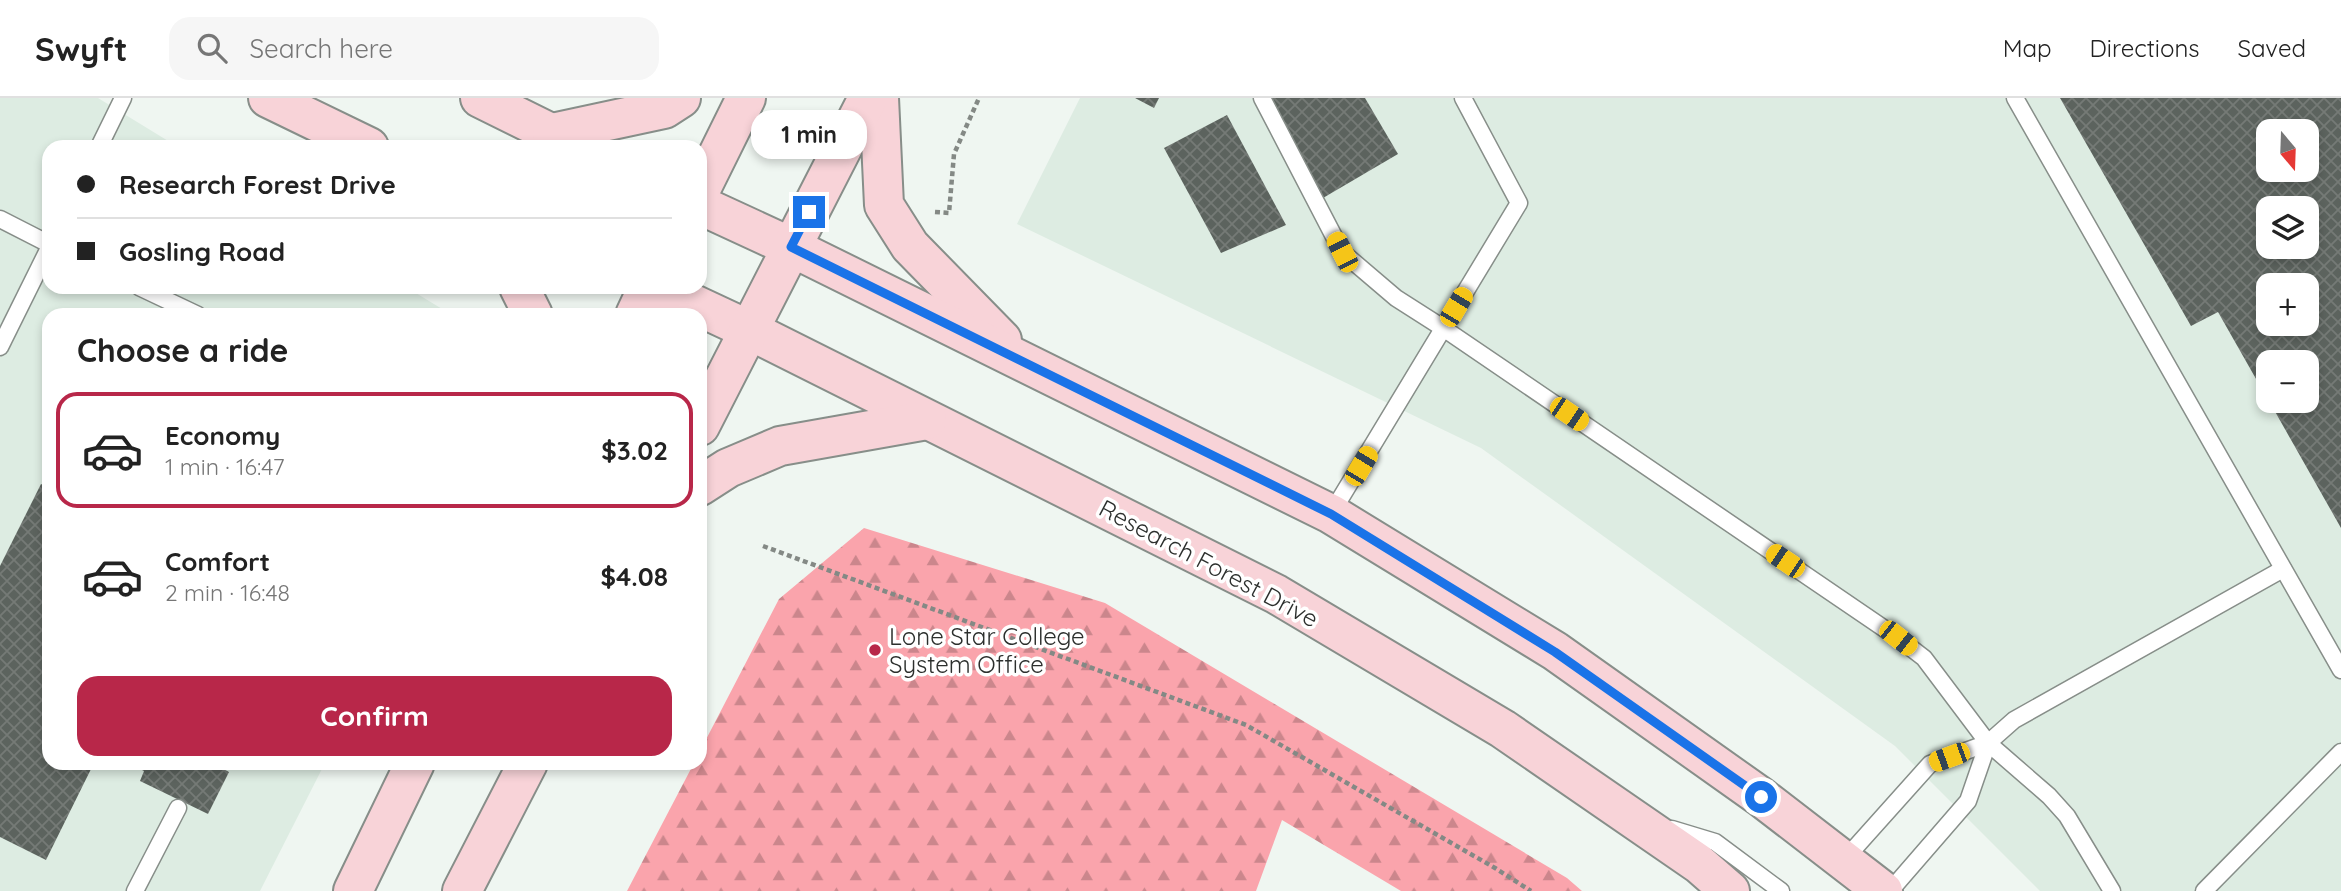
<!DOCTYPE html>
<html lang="en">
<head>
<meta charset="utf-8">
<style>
	body { margin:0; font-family:Quicksand,sans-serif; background:#f6f6f6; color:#222; height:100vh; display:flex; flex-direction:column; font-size:26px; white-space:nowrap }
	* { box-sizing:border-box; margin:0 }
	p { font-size:23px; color:#767676 }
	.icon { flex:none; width:38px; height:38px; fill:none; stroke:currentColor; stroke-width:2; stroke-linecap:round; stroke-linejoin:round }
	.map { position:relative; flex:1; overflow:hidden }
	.sheet { position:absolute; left:42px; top:210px; width:665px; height:462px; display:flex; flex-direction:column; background:#fff; border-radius:21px; box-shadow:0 4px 10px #0003 }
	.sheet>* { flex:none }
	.guide { position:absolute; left:42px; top:42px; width:665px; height:154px; border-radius:21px; box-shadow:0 4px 10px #0003; display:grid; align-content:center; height:154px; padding:0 35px; background:#fff }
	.needle { width:46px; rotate:161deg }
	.controls { position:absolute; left:2256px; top:21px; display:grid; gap:14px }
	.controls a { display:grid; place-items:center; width:63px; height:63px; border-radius:14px; background:#fff; box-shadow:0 4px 10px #0003; font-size:35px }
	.end { position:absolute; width:32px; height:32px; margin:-16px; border:9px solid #1a73e8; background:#fff; box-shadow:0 0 0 4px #fff }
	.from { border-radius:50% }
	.bubble { position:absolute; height:49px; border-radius:21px; background:#fff; box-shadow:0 4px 10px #0003; font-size:23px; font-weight:700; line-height:49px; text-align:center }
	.car { position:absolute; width:21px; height:42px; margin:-21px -10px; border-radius:9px; box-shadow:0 0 5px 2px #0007; background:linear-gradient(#f5c518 24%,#345 0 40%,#f5c518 0 76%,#345 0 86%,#f5c518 0) }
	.guide b { display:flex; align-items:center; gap:24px; height:66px; font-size:26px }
	.guide b+b { border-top:2px solid #e0e0e0 }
	.guide i { width:18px; height:18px; background:#222 }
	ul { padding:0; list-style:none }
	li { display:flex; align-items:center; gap:21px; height:116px; margin:0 14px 10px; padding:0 21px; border:4px solid transparent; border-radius:21px }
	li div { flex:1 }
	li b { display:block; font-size:26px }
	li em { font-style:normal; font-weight:700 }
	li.on { border-color:#b82749 }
	li>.icon { width:63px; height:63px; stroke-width:1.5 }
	h2 { padding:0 35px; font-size:32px; line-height:84px }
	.action { display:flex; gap:14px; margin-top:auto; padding:14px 35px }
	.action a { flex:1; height:80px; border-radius:21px; background:#b82749; color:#fff; font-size:28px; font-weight:700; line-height:80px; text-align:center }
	header { display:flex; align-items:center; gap:42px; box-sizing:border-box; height:98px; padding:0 35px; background:#fff; border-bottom:2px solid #e0e0e0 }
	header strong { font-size:33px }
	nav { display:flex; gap:38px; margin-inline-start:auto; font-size:24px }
	.search { width:490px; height:63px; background:#f6f6f6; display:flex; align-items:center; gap:18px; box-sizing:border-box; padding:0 24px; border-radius:21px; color:#767676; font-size:26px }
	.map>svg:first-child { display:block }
	.built { fill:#ddece2; fill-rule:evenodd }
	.forest { fill:url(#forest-firs) }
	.building { fill:url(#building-cross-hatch); fill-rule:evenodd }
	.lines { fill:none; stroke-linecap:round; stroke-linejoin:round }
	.lane-casing { stroke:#878e89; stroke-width:19 }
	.secondary-casing { stroke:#878e89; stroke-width:42 }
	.path { stroke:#848985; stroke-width:4.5; stroke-dasharray:5 3.5; stroke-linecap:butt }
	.lane { stroke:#fff; stroke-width:16 }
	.secondary { stroke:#f8d3d8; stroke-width:38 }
	.route { stroke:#1a73e8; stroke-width:9 }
	.poi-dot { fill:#b82749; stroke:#fff; stroke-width:2.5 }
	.labels { text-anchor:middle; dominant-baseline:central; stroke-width:7; stroke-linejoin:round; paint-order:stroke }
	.street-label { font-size:24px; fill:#2c2f2d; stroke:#fff }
	.poi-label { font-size:24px; fill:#2c2f2d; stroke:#fff; text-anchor:start }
</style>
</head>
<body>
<header>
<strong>Swyft</strong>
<div class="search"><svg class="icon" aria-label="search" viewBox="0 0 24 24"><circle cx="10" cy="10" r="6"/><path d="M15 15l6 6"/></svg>Search here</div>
<nav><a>Map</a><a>Directions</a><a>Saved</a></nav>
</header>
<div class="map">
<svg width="2341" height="793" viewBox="0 0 2341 793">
	<defs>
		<pattern id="forest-firs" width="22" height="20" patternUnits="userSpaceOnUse" patternTransform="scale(1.75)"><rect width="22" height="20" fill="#faa4ac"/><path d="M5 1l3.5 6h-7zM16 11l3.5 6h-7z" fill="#cb868c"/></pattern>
		<pattern id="building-cross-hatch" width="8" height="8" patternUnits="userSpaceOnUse" patternTransform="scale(1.75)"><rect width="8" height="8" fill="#5c635e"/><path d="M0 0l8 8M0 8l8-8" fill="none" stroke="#757a76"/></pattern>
	</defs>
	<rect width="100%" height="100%" fill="#eff6f1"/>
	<g class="built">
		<polygon points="0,0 98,0 178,49 49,49 49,189 406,189 452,217 49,217 49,665 325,665 260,793 0,793"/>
		<path d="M1080,0H2341V793H2040L1895,648L1481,350L1017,126ZM2268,33H2306V72H2268ZM2268,110H2306V149H2268ZM2268,187H2306V226H2268ZM2268,264H2306V303H2268Z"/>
	</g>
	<polygon class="forest" points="864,430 1105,505 1567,780 1582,793 1401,793 1282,722 1256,793 627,793 694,665 700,665 700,653 779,501"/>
	<g class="building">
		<polygon points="1135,0 1159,0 1154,10"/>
		<polygon points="1265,0 1365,0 1398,56 1323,100"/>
		<path d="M2060,0H2341V430L2269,303H2306V264H2268V302L2218,214L2191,228ZM2268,33H2306V72H2268ZM2268,110H2306V149H2268ZM2268,187H2306V226H2268Z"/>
		<polygon points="1227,17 1286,127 1221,155 1164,50"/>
		<polygon points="41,386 49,390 49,665 94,665 46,762 0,739 0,468"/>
		<polygon points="128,665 212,665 229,674 208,716 140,683 144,673"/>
	</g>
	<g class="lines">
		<defs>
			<g id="lane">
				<polyline points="1262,0 1342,154 1396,200 1443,230 1898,540 1924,560 1988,645 2049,698 2067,718 2112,793"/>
				<polyline points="2015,0 2341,572"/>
				<polyline points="99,49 123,0"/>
				<polyline points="0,121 49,146"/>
				<polyline points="139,189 198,217"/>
				<polyline points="0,249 49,150"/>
				<polyline points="1331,416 1519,105 1463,0"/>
				<polyline points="1672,731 1715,744 1781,793"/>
				<polyline points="1844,762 1930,666 1988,645 2014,622 2283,471"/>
				<polyline points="135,793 178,710"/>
				<polyline points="1890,793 1968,703 1988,645"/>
				<polyline points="2204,793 2341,654"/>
			</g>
			<g id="secondary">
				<polyline points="268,0 369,49"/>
				<polyline points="480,0 575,47"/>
				<polyline points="879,0 884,107 910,148 1002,242"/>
				<polyline points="552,35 664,11 681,0"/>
				<polyline points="700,93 746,0"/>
				<polyline points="700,107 791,149 1331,416 1555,553 1761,699 1883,793"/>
				<polyline points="519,189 533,217"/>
				<polyline points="657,189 749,232 1276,496 1503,631 1699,766 1730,793"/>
				<polyline points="635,217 648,189"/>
				<polyline points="700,328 868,0"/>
				<polyline points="700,388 728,370 780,348 927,322"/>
				<polyline points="353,793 415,665"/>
				<polyline points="462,793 528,665"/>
			</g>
		</defs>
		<use href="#lane" class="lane-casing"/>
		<use href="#secondary" class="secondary-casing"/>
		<g class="path">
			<polyline points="935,114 949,115 954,56 979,0"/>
			<polyline points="763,448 1246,627 1495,770 1531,793"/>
		</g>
		<use href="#lane" class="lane"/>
		<use href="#secondary" class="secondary"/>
	</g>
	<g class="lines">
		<polyline class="route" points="809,114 791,149 1331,416 1555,554 1761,699"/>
	</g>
	<circle class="poi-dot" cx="875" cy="552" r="7"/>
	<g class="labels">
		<g class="street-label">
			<text transform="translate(1209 465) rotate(28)">Research Forest Drive</text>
		</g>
		<g class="poi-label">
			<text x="889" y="538">Lone Star College<tspan x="889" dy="28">System Office</tspan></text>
		</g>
	</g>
</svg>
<div class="controls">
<a><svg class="needle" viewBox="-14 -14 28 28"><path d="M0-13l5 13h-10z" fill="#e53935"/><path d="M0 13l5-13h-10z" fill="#767676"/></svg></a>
<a><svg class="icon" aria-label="layers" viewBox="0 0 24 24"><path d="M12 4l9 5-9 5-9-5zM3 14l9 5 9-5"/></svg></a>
<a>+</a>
<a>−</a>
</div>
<i class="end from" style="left:1761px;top:699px"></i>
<i class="end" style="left:809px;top:114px"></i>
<div class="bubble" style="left:751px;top:12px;width:116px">1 min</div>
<i class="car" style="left:1342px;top:154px;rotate:333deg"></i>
<i class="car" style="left:1456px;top:209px;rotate:31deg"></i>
<i class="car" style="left:1569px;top:316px;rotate:124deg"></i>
<i class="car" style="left:1361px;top:368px;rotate:31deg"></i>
<i class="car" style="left:1785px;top:463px;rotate:304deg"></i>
<i class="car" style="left:1898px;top:540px;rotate:128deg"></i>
<i class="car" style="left:1949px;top:659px;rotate:250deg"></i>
<div class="guide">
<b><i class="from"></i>Research Forest Drive</b>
<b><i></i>Gosling Road</b>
</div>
<section class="sheet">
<h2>Choose a ride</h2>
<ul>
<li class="on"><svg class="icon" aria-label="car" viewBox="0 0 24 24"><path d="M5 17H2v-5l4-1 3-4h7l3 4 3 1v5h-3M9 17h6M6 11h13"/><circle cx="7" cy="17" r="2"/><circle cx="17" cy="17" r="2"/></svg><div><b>Economy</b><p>1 min · 16:47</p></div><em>$3.02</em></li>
<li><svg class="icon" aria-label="car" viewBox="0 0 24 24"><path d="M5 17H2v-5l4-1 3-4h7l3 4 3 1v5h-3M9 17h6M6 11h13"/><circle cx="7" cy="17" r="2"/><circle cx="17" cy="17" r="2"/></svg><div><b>Comfort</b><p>2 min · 16:48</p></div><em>$4.08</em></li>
</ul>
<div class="action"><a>Confirm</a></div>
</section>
</div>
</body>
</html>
